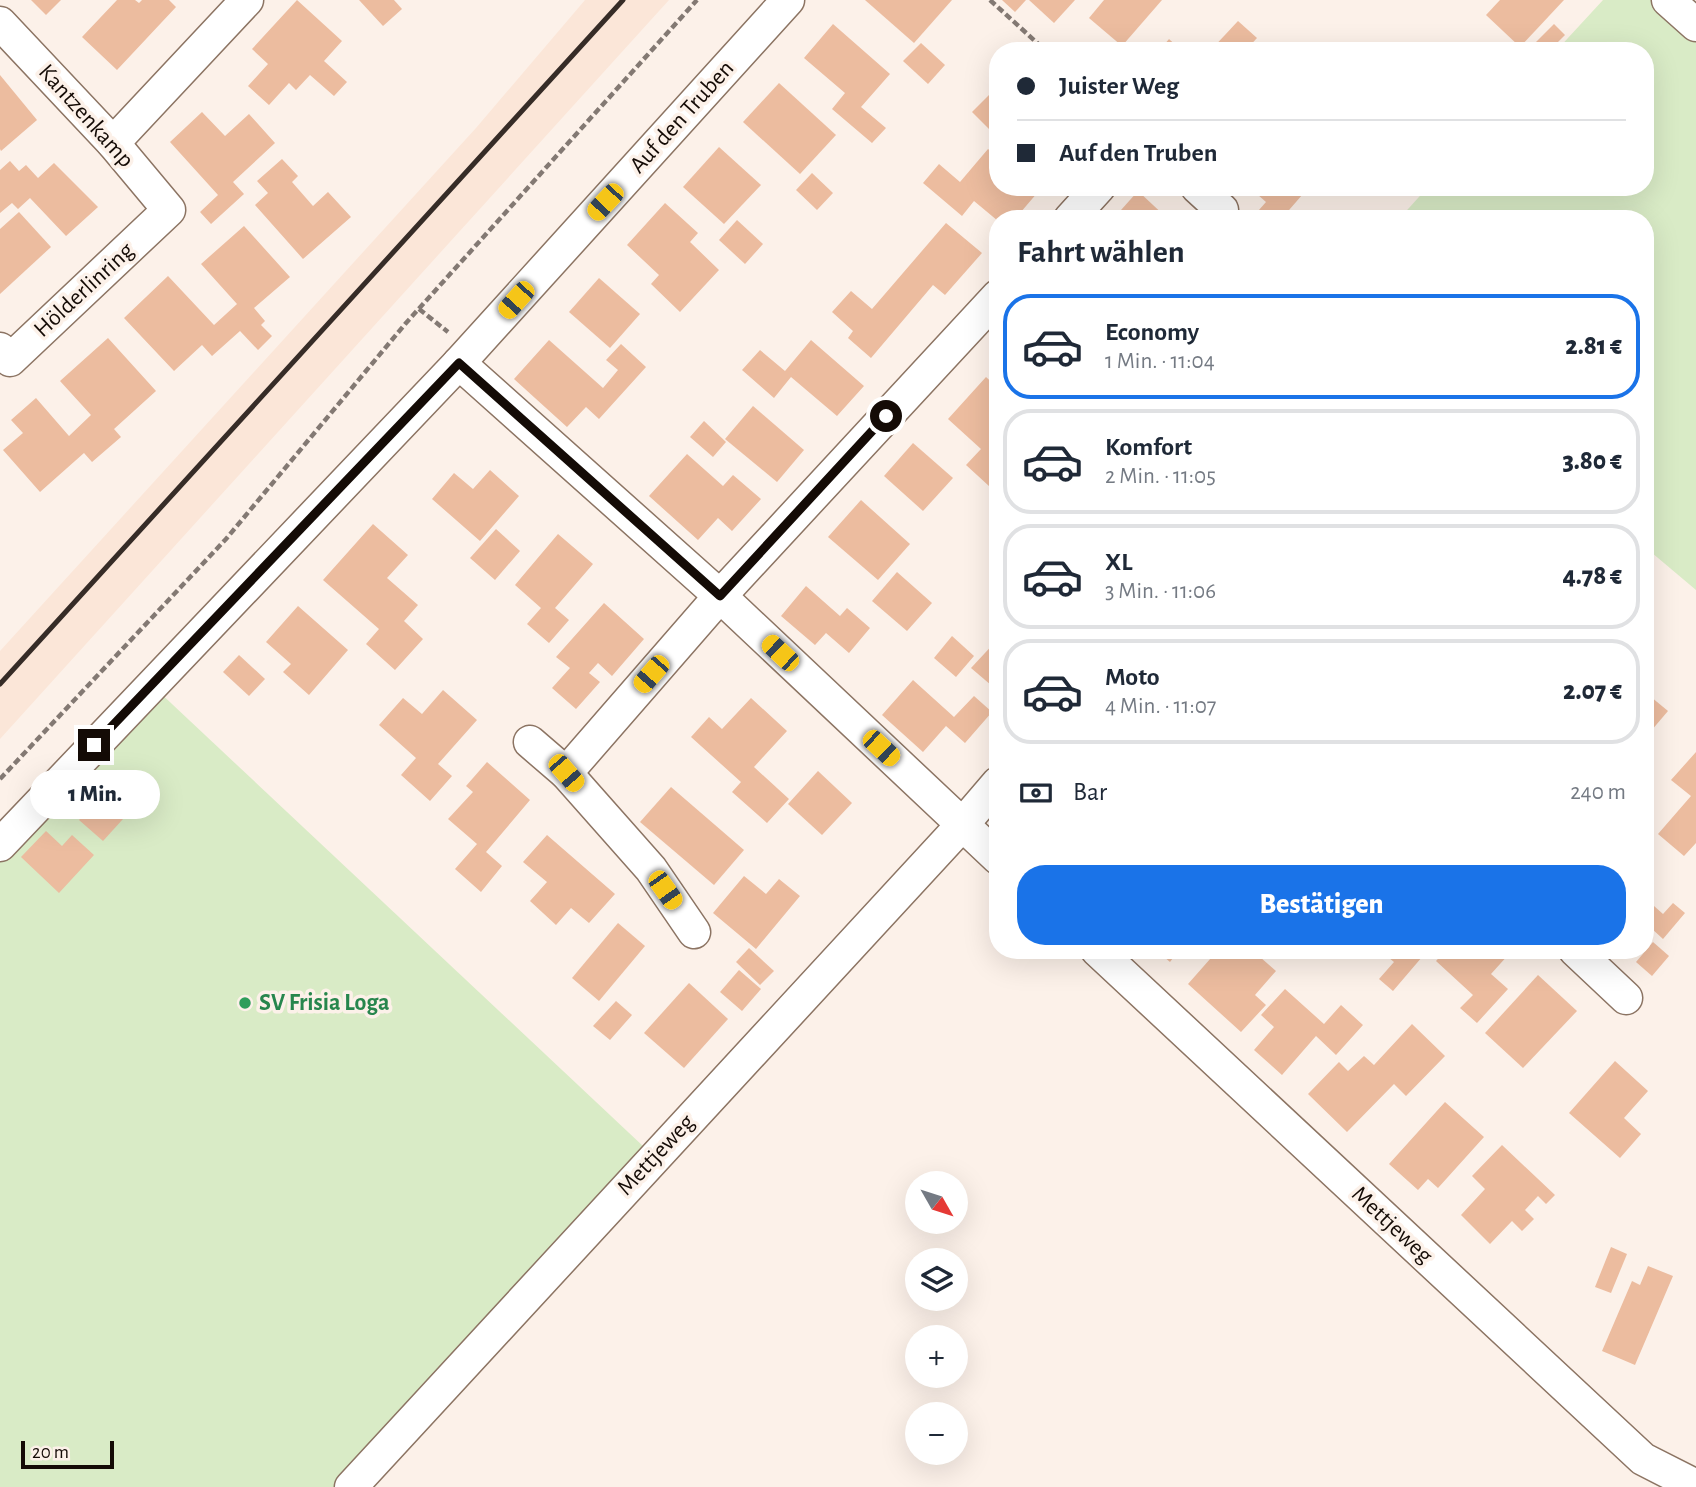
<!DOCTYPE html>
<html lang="de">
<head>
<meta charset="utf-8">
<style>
	body { margin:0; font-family:"Alegreya Sans",sans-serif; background:#f2f2f3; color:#1f2937; height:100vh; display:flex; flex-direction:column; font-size:26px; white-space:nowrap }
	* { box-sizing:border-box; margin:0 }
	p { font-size:23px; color:#747a83 }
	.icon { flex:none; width:38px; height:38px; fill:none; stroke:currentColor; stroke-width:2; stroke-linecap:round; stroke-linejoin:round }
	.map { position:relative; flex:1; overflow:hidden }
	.sheet { position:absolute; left:989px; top:210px; width:665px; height:749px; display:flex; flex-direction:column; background:#fff; border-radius:28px; box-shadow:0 7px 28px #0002 }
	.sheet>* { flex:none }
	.banner { position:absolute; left:989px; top:42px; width:665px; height:154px; border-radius:28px; box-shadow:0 7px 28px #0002; display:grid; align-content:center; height:154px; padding:0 28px; background:#fff }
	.needle { width:46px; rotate:129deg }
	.tools { position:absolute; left:905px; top:1171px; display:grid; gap:14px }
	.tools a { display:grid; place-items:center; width:63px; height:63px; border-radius:50%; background:#fff; box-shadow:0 7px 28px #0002; font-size:35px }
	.scale { position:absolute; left:21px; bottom:18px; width:93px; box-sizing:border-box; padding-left:7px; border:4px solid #140b06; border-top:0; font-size:19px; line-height:24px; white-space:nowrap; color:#140b06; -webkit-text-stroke:5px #fcf1e9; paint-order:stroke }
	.end { position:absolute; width:32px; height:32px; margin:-16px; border:9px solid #140b06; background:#fff; box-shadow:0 0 0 4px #fff }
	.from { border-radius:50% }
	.bubble { position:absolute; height:49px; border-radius:24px; background:#fff; box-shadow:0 7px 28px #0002; font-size:23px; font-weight:800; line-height:49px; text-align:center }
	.car { position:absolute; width:21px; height:42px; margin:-21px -10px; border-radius:9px; box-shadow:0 0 5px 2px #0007; background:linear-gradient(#f5c518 24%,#345 0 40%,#f5c518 0 76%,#345 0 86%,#f5c518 0) }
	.banner b { display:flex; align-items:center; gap:24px; height:66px; font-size:26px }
	.banner b+b { border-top:2px solid #e0e1e3 }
	.banner i { width:18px; height:18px; background:#1f2937 }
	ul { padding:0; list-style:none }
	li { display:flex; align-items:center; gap:21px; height:105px; margin:0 14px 10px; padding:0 14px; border:4px solid #e0e1e3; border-radius:28px }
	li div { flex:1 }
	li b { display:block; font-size:26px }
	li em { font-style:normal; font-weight:800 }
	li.active { border-color:#1a73e8 }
	li>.icon { width:63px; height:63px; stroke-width:1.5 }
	h2 { padding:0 28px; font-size:32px; line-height:84px }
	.pay { display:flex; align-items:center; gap:18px; height:77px; padding:0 28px; font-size:26px }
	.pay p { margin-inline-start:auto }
	.cta { display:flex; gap:14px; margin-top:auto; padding:14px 28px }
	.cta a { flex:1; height:80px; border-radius:28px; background:#1a73e8; color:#fff; font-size:28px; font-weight:800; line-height:80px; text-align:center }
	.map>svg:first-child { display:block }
	.built { fill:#fbe6d8 }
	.green { fill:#d9ebc6 }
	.building { fill:#ecbc9f }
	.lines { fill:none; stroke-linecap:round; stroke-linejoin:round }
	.minor-casing { stroke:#8c7463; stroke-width:35 }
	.path { stroke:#837973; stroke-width:4.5; stroke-dasharray:7 3.5; stroke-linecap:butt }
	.minor { stroke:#fff; stroke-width:32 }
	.rail { stroke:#362c27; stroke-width:5 }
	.route { stroke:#140b06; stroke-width:9 }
	.leisure-dot { fill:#2e9e5b; stroke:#fcf1e9; stroke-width:2.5 }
	.labels { text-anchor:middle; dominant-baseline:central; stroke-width:7; stroke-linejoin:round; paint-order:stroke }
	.street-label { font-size:24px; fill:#140b06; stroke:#fcf1e9 }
	.leisure-label { font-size:24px; font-weight:bold; fill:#27864d; stroke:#fcf1e9; text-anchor:start }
</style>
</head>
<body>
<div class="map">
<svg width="1696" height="1487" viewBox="0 0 1696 1487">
	<rect width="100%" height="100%" fill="#fcf1e9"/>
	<polygon class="built" points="585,0 669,0 0,739 0,651 476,128"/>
	<g class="green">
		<polygon points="1603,0 1663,0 1696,29 1696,590 1645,547 1645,219 1399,219 1428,187 1645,187 1645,51 1556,51"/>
		<polygon points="156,689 644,1147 336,1487 0,1487 0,859"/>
	</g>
	<g class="building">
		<polygon points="31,0 61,0 46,15"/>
		<polygon points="117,0 135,0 139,3 142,0 169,0 176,7 117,70 82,37"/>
		<polygon points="297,0 342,41 324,61 347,82 334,96 310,75 296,90 289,83 269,105 248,86 268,64 252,49"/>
		<polygon points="359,0 394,0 402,9 383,26"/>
		<polygon points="865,0 952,0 914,43"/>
		<polygon points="1002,0 1026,0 1015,12"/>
		<polygon points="1029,0 1075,0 1054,23"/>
		<polygon points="1104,0 1162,0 1122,46 1089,18"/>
		<polygon points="1500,0 1564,0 1520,47 1486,15"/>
		<polygon points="1238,21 1257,38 1245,51 1210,51"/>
		<polygon points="833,24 890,74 861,107 886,128 872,143 832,109 845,93 804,58"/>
		<polygon points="1554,24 1565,35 1549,51 1527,51"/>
		<polygon points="1169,39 1182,51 1159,51"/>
		<polygon points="921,43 945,65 928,84 903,61"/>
		<polygon points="0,75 37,120 1,151 0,149"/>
		<polygon points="779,83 836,135 800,174 743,122"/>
		<polygon points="991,93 998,99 998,129 993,133 972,112"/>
		<polygon points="202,112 225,136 249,114 275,143 233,182 244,194 211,224 200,212 218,195 170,142"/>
		<polygon points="719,147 761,185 724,224 683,187"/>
		<polygon points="988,149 998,157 998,187 1032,187 1038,192 1015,219 998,219 998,221 974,201 962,216 923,183 939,164 960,182"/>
		<polygon points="282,159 298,176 292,182 313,206 328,192 351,217 303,259 255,205 268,193 257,181"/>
		<polygon points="10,161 19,171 26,165 38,178 54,163 98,207 66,236 30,198 18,209 12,203 0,213 0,170"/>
		<polygon points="812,173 833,193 817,210 796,190"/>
		<polygon points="1249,187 1309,187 1283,217 1285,219 1251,219 1266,202"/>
		<polygon points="1138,191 1168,219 1113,219"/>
		<polygon points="665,203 698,233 690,242 719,270 680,312 651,284 659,275 627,245"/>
		<polygon points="19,212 51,247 0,294 0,229"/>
		<polygon points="737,220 763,244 745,264 719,240"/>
		<polygon points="946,223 982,253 945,295 933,285 871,358 848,338 853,331 832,312 851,291 872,309"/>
		<polygon points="244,226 290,277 254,308 265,321 261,325 272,336 258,350 240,331 212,356 202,345 174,371 124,318 168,276 214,325 237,304 201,264"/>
		<polygon points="599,278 640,314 610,348 569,312"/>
		<polygon points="108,338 156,391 114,429 121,437 92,462 84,453 40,492 3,450 23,433 11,420 36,398 69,436 91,415 60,381"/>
		<polygon points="549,340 603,388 618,370 606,360 621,344 646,367 599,419 586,407 567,427 514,379"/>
		<polygon points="811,340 864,386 837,416 791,377 774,398 742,370 760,350 785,371"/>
		<polygon points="986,377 998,388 998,476 989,486 966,465 981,449 948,419"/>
		<polygon points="753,406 804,450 777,482 725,439"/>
		<polygon points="704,421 726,442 713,457 690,437"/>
		<polygon points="913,443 953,478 923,511 884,476"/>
		<polygon points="687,454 723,486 733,475 761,499 732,531 718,518 698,540 649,496"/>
		<polygon points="490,470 519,496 480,541 432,499 454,473 473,489"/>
		<polygon points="861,500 910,544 878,580 828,537"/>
		<polygon points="373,524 408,555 387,578 418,605 404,621 423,639 395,670 366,644 379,629 323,580"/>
		<polygon points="496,529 520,551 495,580 470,558"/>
		<polygon points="558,534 593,564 555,608 569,620 549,643 527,624 541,608 515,585"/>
		<polygon points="897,572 932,603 907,631 872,601"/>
		<polygon points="806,586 840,616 847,608 870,628 849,653 826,633 815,645 781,616"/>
		<polygon points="604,603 644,639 612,676 598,663 589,673 600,682 576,709 552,688 570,668 556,657"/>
		<polygon points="298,606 348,650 309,695 283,672 291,664 266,642"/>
		<polygon points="952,636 974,656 956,677 934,658"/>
		<polygon points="998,639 998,691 971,668"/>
		<polygon points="239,655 265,679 249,696 223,672"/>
		<polygon points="913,680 954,717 974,696 992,712 965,743 946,726 923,752 882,715"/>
		<polygon points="443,690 477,720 438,764 452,776 430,801 401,775 416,758 379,725 403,698 422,714"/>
		<polygon points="1645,692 1668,711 1645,738"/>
		<polygon points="751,698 787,731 754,767 789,799 767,823 732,792 741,782 691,737 709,717 722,729"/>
		<polygon points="1696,752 1696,843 1684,856 1658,834 1691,796 1671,780"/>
		<polygon points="487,762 530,800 486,852 502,866 481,892 455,869 477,844 448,819 473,792 466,786"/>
		<polygon points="818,771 852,803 822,835 788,804"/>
		<polygon points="671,787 744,850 714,885 640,822"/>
		<polygon points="99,798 123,819 103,841 79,820"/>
		<polygon points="46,831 62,846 72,835 94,855 59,893 21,857"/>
		<polygon points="547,835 615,894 589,923 571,908 556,925 530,901 547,882 523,862"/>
		<polygon points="744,876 766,894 779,879 800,896 756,949 713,913"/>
		<polygon points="1645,898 1663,914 1673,903 1685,913 1663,939 1651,928 1645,935"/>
		<polygon points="618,923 645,946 599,1001 572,978"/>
		<polygon points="1653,942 1669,956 1652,976 1636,962"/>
		<polygon points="749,948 774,971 760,985 736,962"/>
		<polygon points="1156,950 1179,950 1170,962"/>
		<polygon points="1218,950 1252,950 1276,971 1255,995 1266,1005 1241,1032 1188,984"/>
		<polygon points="1385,950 1428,950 1393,991 1379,979 1394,962 1383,953"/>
		<polygon points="1446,950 1505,950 1509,954 1491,974 1508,989 1477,1023 1460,1008 1473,995 1436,961"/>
		<polygon points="739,970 761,989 742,1011 720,992"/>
		<polygon points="1538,975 1577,1011 1523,1068 1485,1033"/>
		<polygon points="689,983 728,1019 684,1068 644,1033"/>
		<polygon points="1285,989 1324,1024 1341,1005 1363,1025 1336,1055 1316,1036 1282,1075 1254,1050 1274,1027 1261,1015"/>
		<polygon points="616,1001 632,1015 610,1040 593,1026"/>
		<polygon points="1412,1024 1445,1056 1406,1096 1394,1084 1347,1132 1308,1094 1339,1062 1348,1071 1364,1056 1374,1065"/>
		<polygon points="1615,1061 1648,1091 1624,1118 1641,1134 1620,1158 1569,1113"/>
		<polygon points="1445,1102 1484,1137 1438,1188 1428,1179 1418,1190 1389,1164"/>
		<polygon points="1502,1145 1555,1195 1546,1204 1538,1196 1525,1210 1534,1219 1522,1231 1512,1221 1490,1244 1461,1215 1485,1189 1472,1176"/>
		<polygon points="1611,1247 1627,1254 1611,1293 1595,1287"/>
		<polygon points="1648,1266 1673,1276 1635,1365 1602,1351 1632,1281 1640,1285"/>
	</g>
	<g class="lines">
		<defs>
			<g id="minor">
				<polyline points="1668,0 1696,25"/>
				<polyline points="0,23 113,143 169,210 10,360 0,349"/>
				<polyline points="113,143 247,0"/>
				<polyline points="1197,187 1222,210"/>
				<polyline points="1070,219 1099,187"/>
				<polyline points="459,363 720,596 998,858"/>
				<polyline points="530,742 566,773"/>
				<polyline points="0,845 459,363 788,0"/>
				<polyline points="694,932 651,869 566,773 720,596 998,296"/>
				<polyline points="1097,950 1643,1459 1696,1486"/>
				<polyline points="1575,950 1626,998"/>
				<polyline points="351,1487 962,825 998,783"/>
			</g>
		</defs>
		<use href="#minor" class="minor-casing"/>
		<g class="path">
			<polyline points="990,0 1046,51"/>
			<polyline points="419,309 448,332"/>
			<polyline points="0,779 226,539 406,323 697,0"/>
		</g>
		<use href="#minor" class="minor"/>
		<polyline class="rail" points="0,684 623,0"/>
	</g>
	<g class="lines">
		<polyline class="route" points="94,745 459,363 720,596 886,416"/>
	</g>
	<circle class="leisure-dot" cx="245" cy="1003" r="7"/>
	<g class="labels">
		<g class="street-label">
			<text transform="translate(86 116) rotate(48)">Kantzenkamp</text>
			<text transform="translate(682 117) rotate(-48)">Auf den Truben</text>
			<text transform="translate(84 290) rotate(-43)">Hölderlinring</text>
			<text transform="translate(656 1155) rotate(-47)">Mettjeweg</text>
			<text transform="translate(1392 1225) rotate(43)">Mettjeweg</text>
		</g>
		<g class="leisure-label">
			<text x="259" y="1003">SV Frisia Loga</text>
		</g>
	</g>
</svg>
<div class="tools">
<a><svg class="needle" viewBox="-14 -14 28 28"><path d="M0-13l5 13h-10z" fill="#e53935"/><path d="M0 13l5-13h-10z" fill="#747a83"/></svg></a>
<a><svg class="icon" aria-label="layers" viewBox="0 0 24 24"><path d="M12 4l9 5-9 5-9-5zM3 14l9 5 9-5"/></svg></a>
<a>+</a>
<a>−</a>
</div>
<div class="scale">20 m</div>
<i class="end from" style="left:886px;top:416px"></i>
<i class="end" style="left:94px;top:745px"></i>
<div class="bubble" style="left:30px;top:770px;width:130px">1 Min.</div>
<i class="car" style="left:605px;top:202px;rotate:223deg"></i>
<i class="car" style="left:516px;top:300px;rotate:222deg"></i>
<i class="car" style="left:780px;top:653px;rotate:313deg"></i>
<i class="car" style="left:651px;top:674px;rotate:221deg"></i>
<i class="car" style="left:881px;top:748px;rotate:133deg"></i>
<i class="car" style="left:566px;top:773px;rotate:139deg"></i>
<i class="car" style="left:665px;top:890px;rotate:145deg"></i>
<div class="banner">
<b><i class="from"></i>Juister Weg</b>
<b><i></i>Auf den Truben</b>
</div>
<section class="sheet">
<h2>Fahrt wählen</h2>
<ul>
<li class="active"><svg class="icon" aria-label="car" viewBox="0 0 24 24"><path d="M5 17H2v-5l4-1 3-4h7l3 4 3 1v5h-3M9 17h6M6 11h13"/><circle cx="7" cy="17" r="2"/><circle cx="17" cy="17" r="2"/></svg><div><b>Economy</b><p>1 Min. · 11:04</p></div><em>2.81 €</em></li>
<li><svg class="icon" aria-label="car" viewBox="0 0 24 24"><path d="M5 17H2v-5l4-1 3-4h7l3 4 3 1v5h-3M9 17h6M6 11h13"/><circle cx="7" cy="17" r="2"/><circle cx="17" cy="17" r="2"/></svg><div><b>Komfort</b><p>2 Min. · 11:05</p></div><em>3.80 €</em></li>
<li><svg class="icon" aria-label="car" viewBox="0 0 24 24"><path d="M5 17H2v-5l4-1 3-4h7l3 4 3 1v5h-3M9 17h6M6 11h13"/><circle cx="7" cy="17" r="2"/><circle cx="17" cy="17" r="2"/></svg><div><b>XL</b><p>3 Min. · 11:06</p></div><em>4.78 €</em></li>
<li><svg class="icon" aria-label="car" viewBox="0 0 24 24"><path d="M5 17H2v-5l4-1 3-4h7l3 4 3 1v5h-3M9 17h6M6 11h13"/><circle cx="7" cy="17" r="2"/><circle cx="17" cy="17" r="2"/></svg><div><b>Moto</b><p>4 Min. · 11:07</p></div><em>2.07 €</em></li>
</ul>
<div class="pay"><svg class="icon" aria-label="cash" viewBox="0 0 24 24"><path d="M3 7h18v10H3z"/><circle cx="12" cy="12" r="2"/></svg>Bar<p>240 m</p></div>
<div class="cta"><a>Bestätigen</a></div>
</section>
</div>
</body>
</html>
